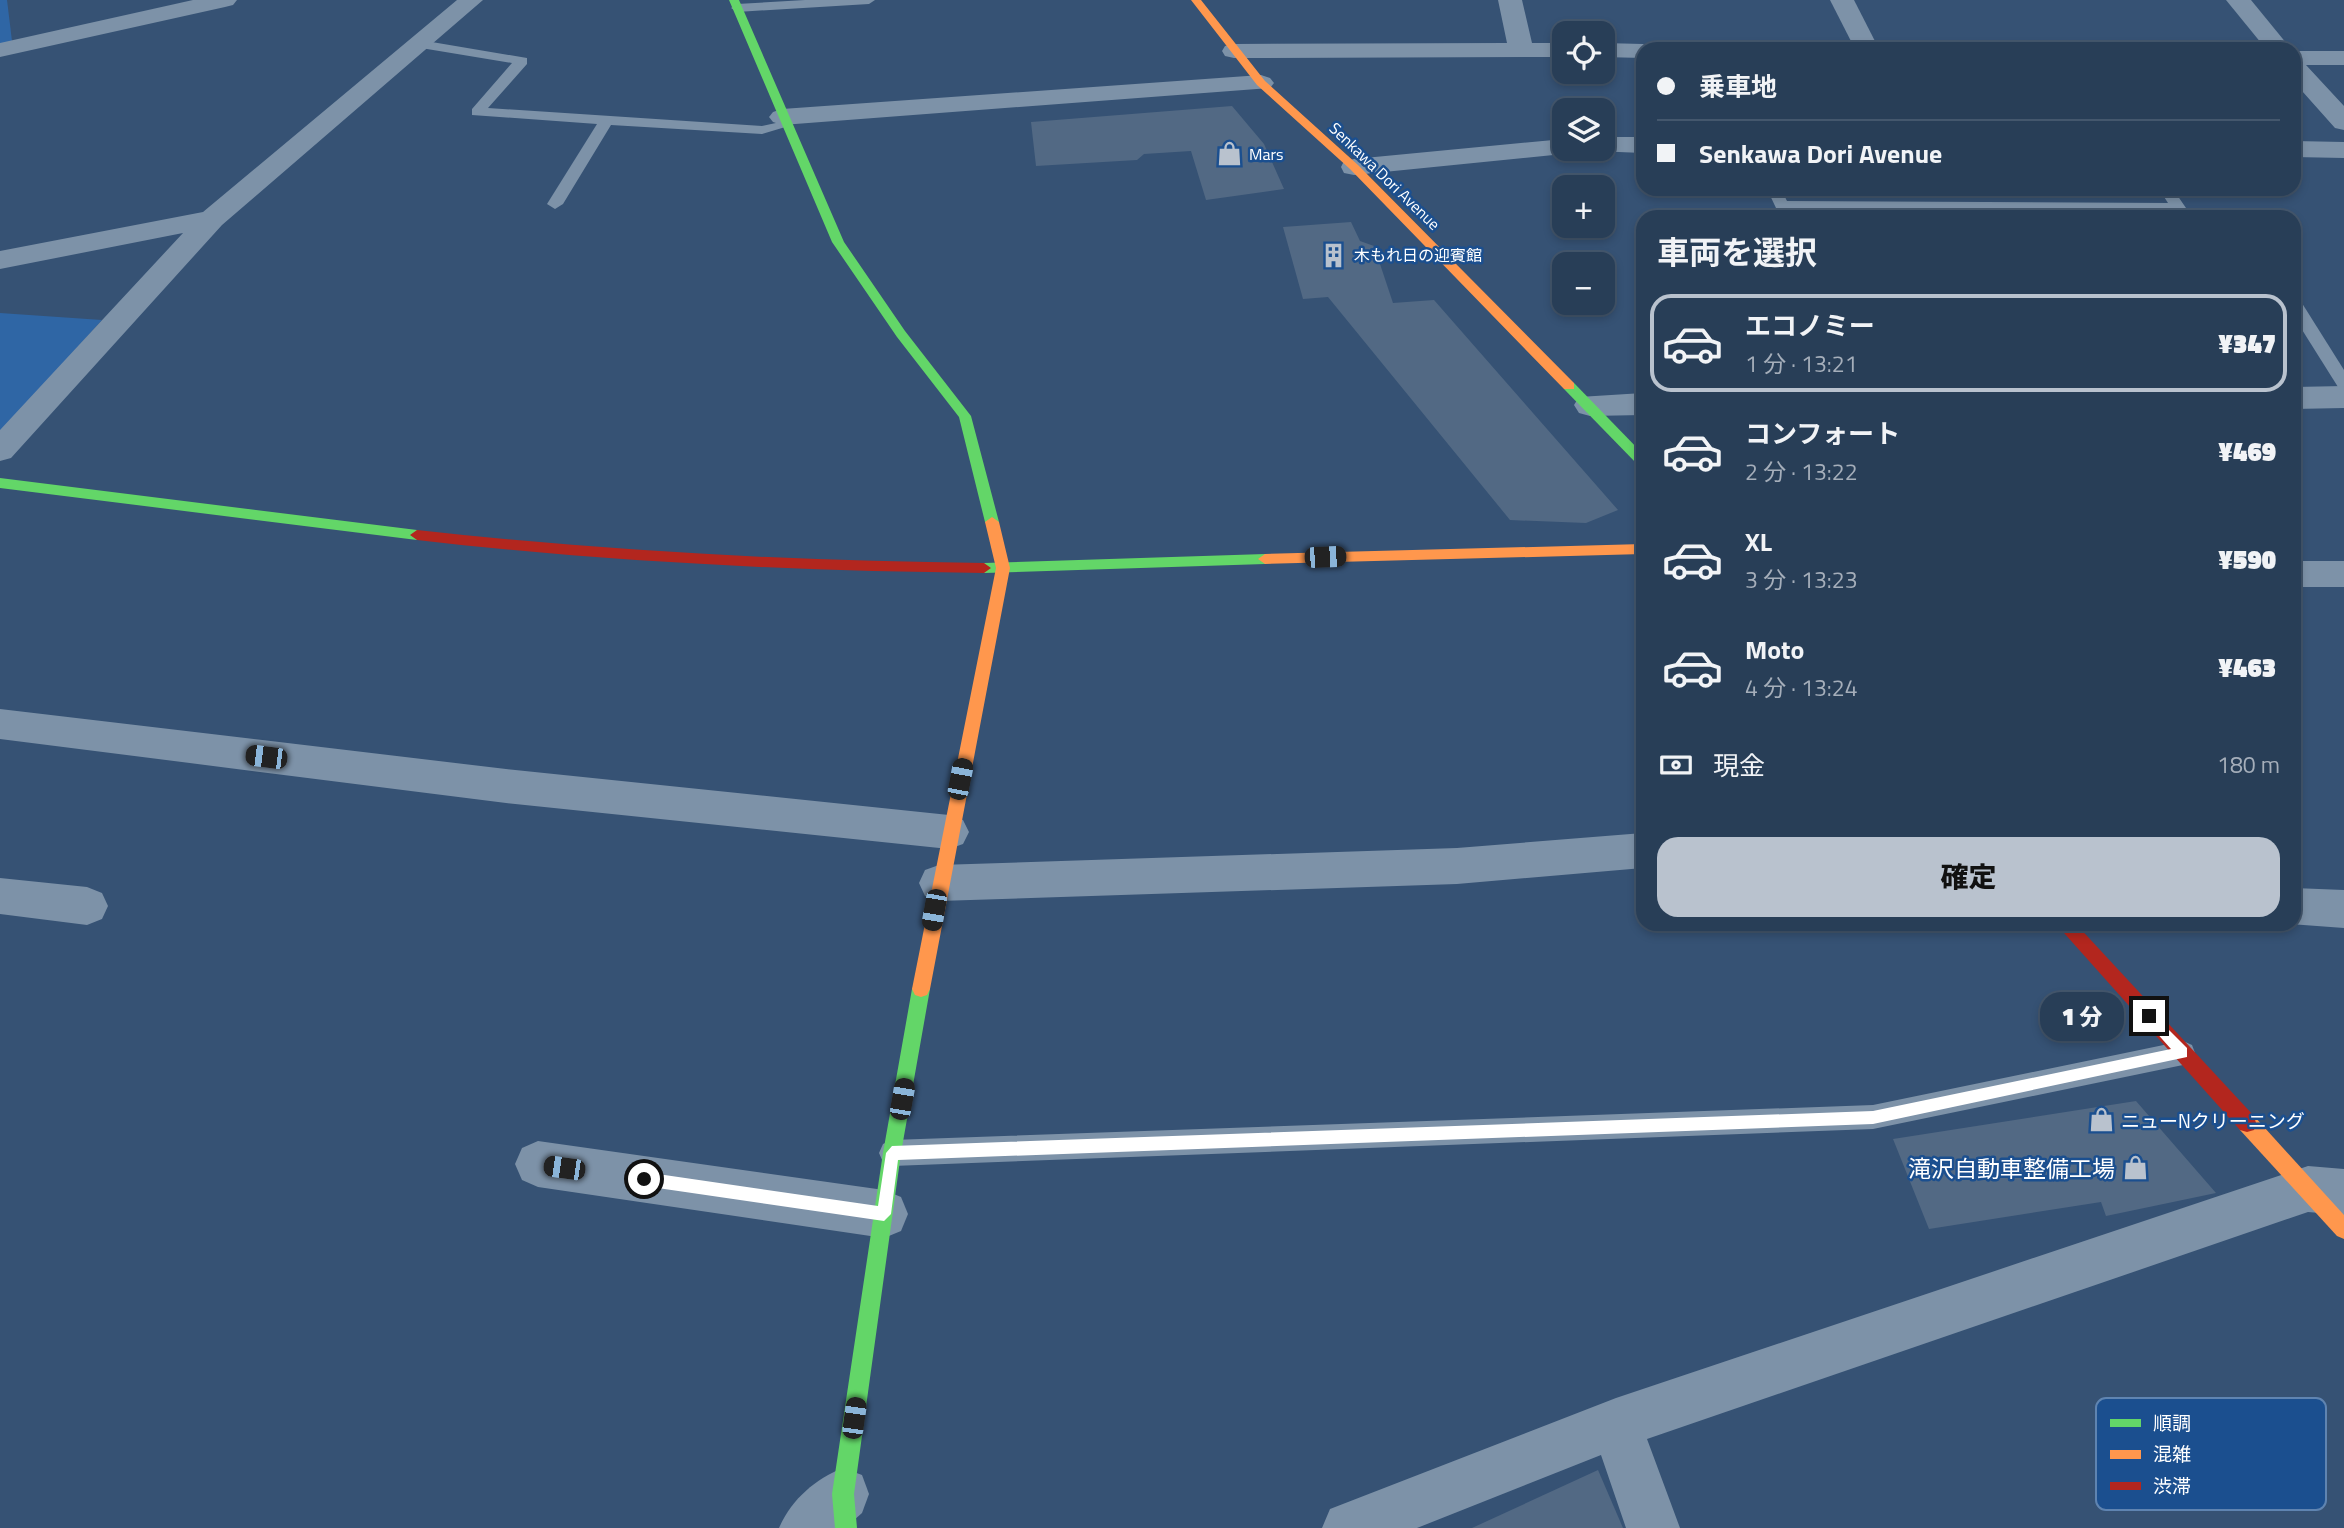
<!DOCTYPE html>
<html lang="ja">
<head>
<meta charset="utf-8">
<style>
	body { margin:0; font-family:"Titillium Web","Noto Sans JP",sans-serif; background:#344961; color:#f1f3f6; height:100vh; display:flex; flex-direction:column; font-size:26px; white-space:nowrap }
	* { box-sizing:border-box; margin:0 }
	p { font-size:23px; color:#a5aeba }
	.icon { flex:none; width:38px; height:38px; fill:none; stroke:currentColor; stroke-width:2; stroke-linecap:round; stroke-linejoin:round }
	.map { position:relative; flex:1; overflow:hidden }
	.details { position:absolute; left:1636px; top:210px; width:665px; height:721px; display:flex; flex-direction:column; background:#283e57; border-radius:21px; box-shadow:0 4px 10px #0003,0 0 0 2px #44576d }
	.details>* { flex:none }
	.hud { position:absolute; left:1636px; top:42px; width:665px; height:154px; border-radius:21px; box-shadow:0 4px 10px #0003,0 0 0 2px #44576d; display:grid; align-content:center; height:154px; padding:0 21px; background:#283e57 }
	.buttons { position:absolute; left:1552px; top:21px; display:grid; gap:14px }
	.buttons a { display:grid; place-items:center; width:63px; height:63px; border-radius:14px; background:#283e57; box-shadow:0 4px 10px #0003,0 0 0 2px #44576d; font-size:35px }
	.end { position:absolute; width:32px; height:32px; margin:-16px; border:9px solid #fff; background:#111; box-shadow:0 0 0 4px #111 }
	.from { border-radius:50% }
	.bubble { position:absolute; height:49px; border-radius:21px; background:#283e57; box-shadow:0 4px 10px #0003,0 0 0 2px #44576d; font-size:23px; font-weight:800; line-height:49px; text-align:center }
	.car { position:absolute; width:21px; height:42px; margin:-21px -10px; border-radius:9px; box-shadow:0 0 5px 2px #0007; background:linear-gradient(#222 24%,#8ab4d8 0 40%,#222 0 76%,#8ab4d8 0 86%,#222 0) }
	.hud b { display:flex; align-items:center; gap:24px; height:66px; font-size:26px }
	.hud b+b { border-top:2px solid #44576d }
	.hud i { width:18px; height:18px; background:#f1f3f6 }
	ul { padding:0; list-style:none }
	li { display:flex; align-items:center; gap:21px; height:98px; margin:0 14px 10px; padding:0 7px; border:4px solid transparent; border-radius:21px }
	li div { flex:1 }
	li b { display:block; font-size:26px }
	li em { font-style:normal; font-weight:800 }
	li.active { border-color:#b9c2ce }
	li>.icon { width:63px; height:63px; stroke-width:1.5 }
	h2 { padding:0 21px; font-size:32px; line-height:84px }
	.pay { display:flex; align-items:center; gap:18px; height:77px; padding:0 21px; font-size:26px }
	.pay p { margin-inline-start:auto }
	.action { display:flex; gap:14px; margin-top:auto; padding:14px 21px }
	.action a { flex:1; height:80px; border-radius:21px; background:#b9c2ce; color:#111; font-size:28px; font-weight:800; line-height:80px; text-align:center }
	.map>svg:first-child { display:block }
	.green { fill:#2f66a5 }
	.building { fill:#526984 }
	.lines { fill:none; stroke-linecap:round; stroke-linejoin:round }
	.lane { fill:#7d92a8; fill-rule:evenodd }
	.street { fill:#7d92a8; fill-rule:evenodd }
	.fast { fill:#63d668; fill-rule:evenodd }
	.slow { fill:#ff974d; fill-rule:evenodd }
	.jam { fill:#b3261e; fill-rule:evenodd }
	.route { fill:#fff }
	.labels { text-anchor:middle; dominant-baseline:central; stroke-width:5; stroke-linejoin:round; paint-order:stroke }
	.far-poi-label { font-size:16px; fill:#fff; stroke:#1b4f8f; text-anchor:start }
	.far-street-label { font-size:16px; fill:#fff; stroke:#1b4f8f }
	.poi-label { font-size:19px; fill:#fff; stroke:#1b4f8f; text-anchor:start }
	.near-poi-label { font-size:23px; fill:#fff; stroke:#1b4f8f; text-anchor:end }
	.key { fill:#1b4f8f; stroke:#5f84b1; stroke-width:2 }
	.key-label { font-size:19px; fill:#fff }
</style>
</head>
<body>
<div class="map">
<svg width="2344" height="1528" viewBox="0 0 2344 1528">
	<rect width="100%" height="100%" fill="#365274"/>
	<g class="green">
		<polygon points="0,0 7,0 12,41 0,44"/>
		<polygon points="0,313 102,320 0,434"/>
	</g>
	<g class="building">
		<polygon points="1232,106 1264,144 1284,189 1206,200 1191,151 1144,154 1137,160 1036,166 1031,122"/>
		<polygon points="1351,222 1360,241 1374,246 1393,303 1434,300 1618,510 1586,523 1510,520 1328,297 1303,299 1283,227"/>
		<polygon points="2136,1101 2216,1193 2106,1216 2101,1202 1929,1229 1893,1139"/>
		<polygon points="1598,1470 1623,1528 1472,1528"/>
	</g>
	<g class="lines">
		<g class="lane">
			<polygon points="805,0 875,0 869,4 737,12 731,8 737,4"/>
			<polygon points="420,40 527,58 527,64 488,108 762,126 785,121 792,125 762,134 611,125 563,204 555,209 547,204 597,124 472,115 472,109 512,63 415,47 413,44"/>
			<polygon points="1767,189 1781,189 1787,201 2168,203 2159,189 2173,189 2186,208 2178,213 1781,210 1776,208"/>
			<polygon points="2294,299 2300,300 2344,370 2344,389 2338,387 2294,317"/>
			<polygon points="2183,1041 2192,1045 2195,1053 2192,1061 2183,1065 1873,1129 892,1166 883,1162 879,1153 883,1144 892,1140 1873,1105"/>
		</g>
		<g class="street">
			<polygon points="193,0 237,0 233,5 225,7 0,57 0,43"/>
			<polygon points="457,0 483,0 222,225 11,458 0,461 0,430 183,233 0,269 0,251 203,212"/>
			<polygon points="1498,0 1522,0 1532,43 1564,43 1564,57 1234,58 1225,56 1222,51 1225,46 1234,44 1507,43"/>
			<polygon points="1830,0 1854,0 1879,49 1855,49"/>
			<polygon points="2226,0 2251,0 2291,49 2266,49"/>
			<polygon points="1603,43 1643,44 1654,49 1643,49 1643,58 1603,57"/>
			<polygon points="2294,51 2344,51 2344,65 2306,65 2344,106 2344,130 2335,128 2294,82"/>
			<polygon points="1261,75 1270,78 1274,83 1270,88 782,125 773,122 769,117 773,112 782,109"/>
			<polygon points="1603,137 1643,137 1643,153 1594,151 1603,149"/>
			<polygon points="1564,139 1564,149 1576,149 1573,153 1354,175 1344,173 1341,167 1344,161 1354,159"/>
			<polygon points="2294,141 2344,142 2344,158 2294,157"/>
			<polygon points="2344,386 2344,408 2294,409 2294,387"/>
			<polygon points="1643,393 1643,415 1590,416 1579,413 1574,405 1579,397"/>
			<rect x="2294" y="561" width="50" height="26"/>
			<polygon points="0,709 506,769 949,815 963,820 969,832 963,844 949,849 506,803 0,739"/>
			<polygon points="1643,833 1643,868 1457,884 939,901 925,896 919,883 925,870 939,865 1457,848"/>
			<polygon points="0,878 87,887 102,893 108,906 102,919 87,925 0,914"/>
			<polygon points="2294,888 2344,890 2344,928 2290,924 2294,924"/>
			<polygon points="538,1141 884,1190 901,1197 908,1214 901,1231 884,1238 538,1187 522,1180 515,1164 522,1148"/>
			<polygon points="2308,1166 2344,1169 2344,1215 2308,1212 1647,1439 1680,1528 1626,1528 1601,1455 1417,1528 1322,1528 1330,1509 1616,1398"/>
			<path d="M843,1468L862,1475L869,1494L862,1513L845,1528H779C791,1500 815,1479 843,1468Z"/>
		</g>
		<g class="fast">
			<polygon points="729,0 739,0 844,242 905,331 971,416 999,522 997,526 992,527 985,522 959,417 897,337 832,242"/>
			<polygon points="1569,382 1574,383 1643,454 1643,467 1638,465 1564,389 1564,383"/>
			<polygon points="0,478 417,530 424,535 417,540 0,488"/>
			<polygon points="1265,554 1272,559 1265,564 984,573 977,568 984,563"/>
			<polygon points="921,981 927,983 930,989 901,1153 854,1494 857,1528 835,1528 832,1494 883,1153 912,989 915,983"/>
		</g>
		<g class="slow">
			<polygon points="1191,0 1201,0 1265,81 1358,165 1574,383 1574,389 1564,389 1350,169 1257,85"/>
			<polygon points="992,517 999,522 1010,568 930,989 927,995 921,997 915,995 912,989 996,568 985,522"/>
			<polygon points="1643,544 1643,554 1265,564 1258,559 1265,554"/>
			<polygon points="2247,1114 2254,1116 2344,1215 2344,1239 2337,1236 2240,1130 2238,1123 2240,1116"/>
		</g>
		<g class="jam">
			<path d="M417,530C606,551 794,561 984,563L991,568L984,573C794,571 606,562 417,540L410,535Z"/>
			<polygon points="2056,924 2076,924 2254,1116 2256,1123 2254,1130 2247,1132 2240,1130"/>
		</g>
	</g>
	<polygon class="route" points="2149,1010 2187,1048 2187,1057 1873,1124 898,1160 891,1214 884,1221 644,1186 637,1179 644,1172 878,1206 886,1153 892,1146 1873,1111 2171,1049 2145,1020 2143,1016"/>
	<defs>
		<symbol id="shop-bare" viewBox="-9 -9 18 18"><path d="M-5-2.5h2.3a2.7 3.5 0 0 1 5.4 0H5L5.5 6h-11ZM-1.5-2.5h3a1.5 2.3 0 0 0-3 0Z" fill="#b9c2ce" stroke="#1b4f8f" stroke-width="2.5" paint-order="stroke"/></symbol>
		<symbol id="building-bare" viewBox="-9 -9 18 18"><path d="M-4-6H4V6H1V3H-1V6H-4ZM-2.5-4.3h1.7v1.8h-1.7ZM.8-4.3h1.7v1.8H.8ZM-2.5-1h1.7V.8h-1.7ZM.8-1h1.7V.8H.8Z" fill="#b9c2ce" stroke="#1b4f8f" stroke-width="2.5" paint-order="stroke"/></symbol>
	</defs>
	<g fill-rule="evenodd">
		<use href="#shop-bare" x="1212" y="136" width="35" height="35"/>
		<use href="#building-bare" x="1316" y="238" width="35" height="35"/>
		<use href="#shop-bare" x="2084" y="1102" width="35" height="35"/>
		<use href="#shop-bare" x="2118" y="1150" width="35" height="35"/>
	</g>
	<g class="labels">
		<g class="far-poi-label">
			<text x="1249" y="154">Mars</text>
			<text x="1354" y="255">木もれ日の迎賓館</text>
		</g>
		<g class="far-street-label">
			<text transform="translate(1385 176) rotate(44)">Senkawa Dori Avenue</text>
		</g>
		<g class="poi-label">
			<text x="2121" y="1120">ニューNクリーニング</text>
		</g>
		<g class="near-poi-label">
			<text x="2115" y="1168">滝沢自動車整備工場</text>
		</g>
	</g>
	<rect x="2096" y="1398" width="230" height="112" rx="10" class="key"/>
	<rect x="2110" y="1419" width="31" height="8" fill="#63d668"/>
	<rect x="2110" y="1450" width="31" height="9" fill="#ff974d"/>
	<rect x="2110" y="1482" width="31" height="8" fill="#b3261e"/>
	<g class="key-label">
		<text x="2153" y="1430">順調</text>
		<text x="2153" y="1461">混雑</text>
		<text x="2153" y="1493">渋滞</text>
	</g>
</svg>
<div class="buttons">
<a><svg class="icon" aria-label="locate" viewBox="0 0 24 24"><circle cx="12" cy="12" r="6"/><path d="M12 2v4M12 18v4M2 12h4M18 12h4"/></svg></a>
<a><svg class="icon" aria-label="layers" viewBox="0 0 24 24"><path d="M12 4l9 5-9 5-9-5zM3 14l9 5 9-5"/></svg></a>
<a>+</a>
<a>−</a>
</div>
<i class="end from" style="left:644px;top:1179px"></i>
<i class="end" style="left:2149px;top:1016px"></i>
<div class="bubble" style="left:2040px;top:992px;width:84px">1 分</div>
<i class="car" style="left:1325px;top:557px;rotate:88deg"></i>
<i class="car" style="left:266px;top:757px;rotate:277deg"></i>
<i class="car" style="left:960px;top:779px;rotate:11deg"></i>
<i class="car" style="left:934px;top:910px;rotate:190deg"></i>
<i class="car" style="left:902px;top:1099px;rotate:10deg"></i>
<i class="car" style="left:564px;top:1168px;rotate:278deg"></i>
<i class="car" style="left:854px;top:1418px;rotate:8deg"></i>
<div class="hud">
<b><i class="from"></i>乗車地</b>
<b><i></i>Senkawa Dori Avenue</b>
</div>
<section class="details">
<h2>車両を選択</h2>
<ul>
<li class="active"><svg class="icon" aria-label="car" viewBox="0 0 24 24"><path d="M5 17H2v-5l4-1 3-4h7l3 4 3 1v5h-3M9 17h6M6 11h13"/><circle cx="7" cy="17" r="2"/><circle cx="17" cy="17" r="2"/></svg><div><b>エコノミー</b><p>1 分 · 13:21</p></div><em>¥347</em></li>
<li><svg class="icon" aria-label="car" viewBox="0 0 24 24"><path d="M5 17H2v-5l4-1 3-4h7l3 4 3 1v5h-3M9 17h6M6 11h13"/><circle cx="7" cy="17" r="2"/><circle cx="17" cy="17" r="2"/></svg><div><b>コンフォート</b><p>2 分 · 13:22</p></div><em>¥469</em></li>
<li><svg class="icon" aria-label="car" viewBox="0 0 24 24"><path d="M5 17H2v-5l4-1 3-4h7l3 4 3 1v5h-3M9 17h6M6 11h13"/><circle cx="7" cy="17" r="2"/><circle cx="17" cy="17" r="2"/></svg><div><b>XL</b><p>3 分 · 13:23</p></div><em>¥590</em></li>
<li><svg class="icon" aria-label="car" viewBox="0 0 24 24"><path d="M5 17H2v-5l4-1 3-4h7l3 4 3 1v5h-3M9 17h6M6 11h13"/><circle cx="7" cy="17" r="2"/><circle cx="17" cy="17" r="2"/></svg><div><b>Moto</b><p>4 分 · 13:24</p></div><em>¥463</em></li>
</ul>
<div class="pay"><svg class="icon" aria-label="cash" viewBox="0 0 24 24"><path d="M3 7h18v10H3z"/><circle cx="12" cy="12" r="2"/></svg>現金<p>180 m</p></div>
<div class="action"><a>確定</a></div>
</section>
</div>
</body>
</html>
